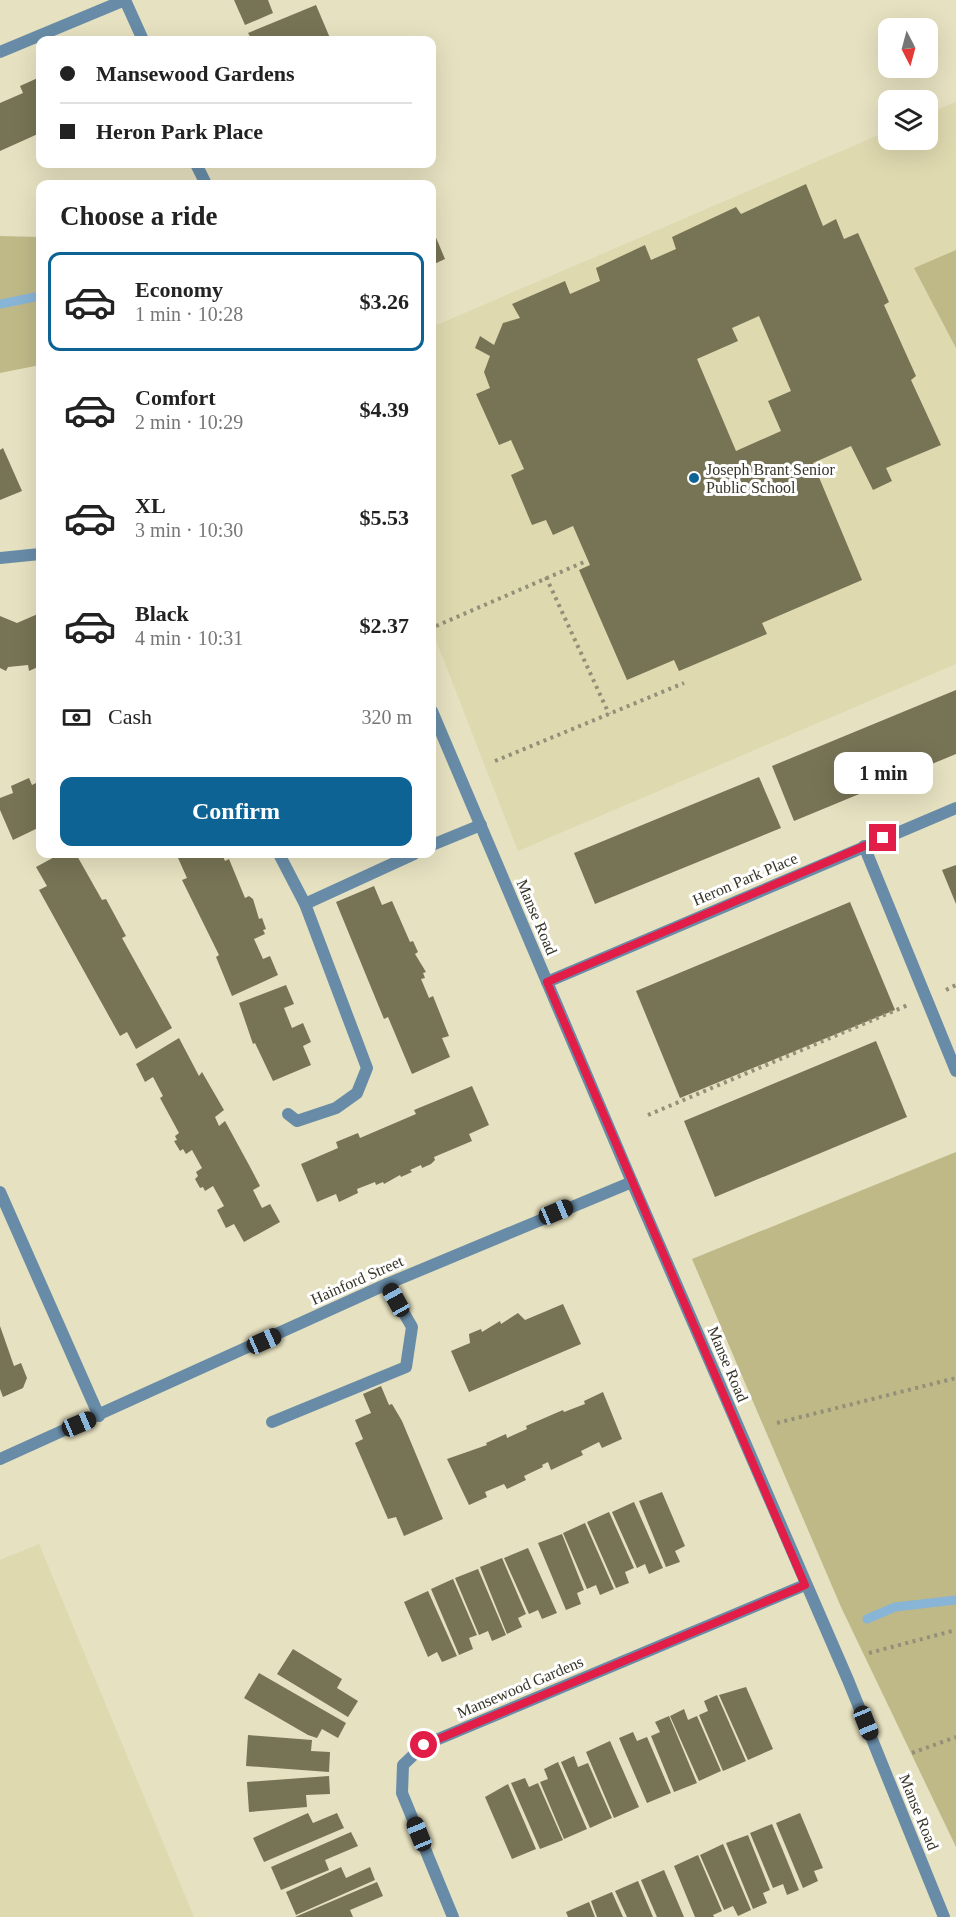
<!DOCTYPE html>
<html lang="en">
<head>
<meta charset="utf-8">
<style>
	body { margin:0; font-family:"Times New Roman",serif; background:#f6f6f6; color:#222; height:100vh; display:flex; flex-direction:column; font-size:22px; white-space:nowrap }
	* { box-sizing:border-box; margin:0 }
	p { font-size:20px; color:#767676 }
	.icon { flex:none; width:33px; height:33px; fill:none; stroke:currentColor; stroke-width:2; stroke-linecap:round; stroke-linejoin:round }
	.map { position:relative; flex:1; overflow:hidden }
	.sheet { position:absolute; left:36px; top:180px; width:400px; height:678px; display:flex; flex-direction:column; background:#fff; border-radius:12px; box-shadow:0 6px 24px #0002 }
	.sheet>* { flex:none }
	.top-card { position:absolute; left:36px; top:36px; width:400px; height:132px; border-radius:12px; box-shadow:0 6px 24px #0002; display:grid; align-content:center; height:132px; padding:0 24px; background:#fff }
	.needle { width:39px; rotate:174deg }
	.fabs { position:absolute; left:878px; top:18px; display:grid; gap:12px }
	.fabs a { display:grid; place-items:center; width:60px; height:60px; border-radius:12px; background:#fff; box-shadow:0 6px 24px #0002; font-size:30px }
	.end { position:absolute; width:27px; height:27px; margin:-14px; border:8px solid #e11d48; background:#fff; box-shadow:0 0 0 3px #fff }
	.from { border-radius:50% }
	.bubble { position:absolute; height:42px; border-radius:12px; background:#fff; box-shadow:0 6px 24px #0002; font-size:20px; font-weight:700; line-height:42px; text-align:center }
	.car { position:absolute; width:18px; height:36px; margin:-18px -9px; border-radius:8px; box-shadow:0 0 4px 2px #0007; background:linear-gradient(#222 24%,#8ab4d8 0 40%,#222 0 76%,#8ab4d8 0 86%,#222 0) }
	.top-card b { display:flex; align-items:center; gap:21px; height:57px; font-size:22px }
	.top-card b+b { border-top:2px solid #e0e0e0 }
	.top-card i { width:15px; height:15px; background:#222 }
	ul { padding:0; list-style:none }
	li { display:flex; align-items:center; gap:18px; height:99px; margin:0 12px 9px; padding:0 12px; border:3px solid transparent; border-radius:12px }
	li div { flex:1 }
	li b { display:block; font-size:22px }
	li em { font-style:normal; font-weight:700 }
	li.on { border-color:#0c6394 }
	li>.icon { width:54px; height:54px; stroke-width:1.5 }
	h2 { padding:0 24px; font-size:27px; line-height:72px }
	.pay { display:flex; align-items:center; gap:15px; height:66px; padding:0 24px; font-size:22px }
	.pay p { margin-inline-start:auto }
	.cta { display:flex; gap:12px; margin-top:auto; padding:12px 24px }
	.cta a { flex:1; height:69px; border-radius:12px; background:#0c6394; color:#fff; font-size:24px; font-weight:700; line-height:69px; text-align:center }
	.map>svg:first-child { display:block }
	.built { fill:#ded9af }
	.green { fill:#bfb988 }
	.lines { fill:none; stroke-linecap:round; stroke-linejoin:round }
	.stream { stroke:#88b4d6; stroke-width:9 }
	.building { fill:#777355; fill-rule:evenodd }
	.path { stroke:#938f78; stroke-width:4; stroke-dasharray:3 4.5; stroke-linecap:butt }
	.service { stroke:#688ca7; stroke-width:12 }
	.minor { stroke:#688ca7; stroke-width:12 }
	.tertiary { stroke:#688ca7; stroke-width:12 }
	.route { stroke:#e11d48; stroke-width:8 }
	.poi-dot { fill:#0c6394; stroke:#fff; stroke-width:2 }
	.labels { text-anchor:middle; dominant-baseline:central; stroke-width:6; stroke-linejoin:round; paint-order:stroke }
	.poi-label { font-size:16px; fill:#373528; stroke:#fff; text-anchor:start }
	.street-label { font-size:16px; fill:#373528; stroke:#fff }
</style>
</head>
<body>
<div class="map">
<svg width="956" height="1917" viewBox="0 0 956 1917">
	<rect width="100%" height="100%" fill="#e6e1c0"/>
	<g class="built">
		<polygon points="956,102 956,664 518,851 432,630 432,327 888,131 888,140 927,140 927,114"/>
		<polygon points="39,1544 194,1917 0,1917 0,1560"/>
	</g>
	<g class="green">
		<polygon points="0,236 40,237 40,365 0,373"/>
		<polygon points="956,250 956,348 914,268"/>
		<polygon points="956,1152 956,1847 841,1607 692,1259"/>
	</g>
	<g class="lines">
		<g class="stream">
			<polyline points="0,304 40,296"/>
			<polyline points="867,1619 895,1607 956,1600"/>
		</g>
	</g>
	<g class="building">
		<polygon points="234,0 268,0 273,13 245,25"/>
		<polygon points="316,5 330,38 323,40 252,40 248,33"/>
		<polygon points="40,77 40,133 0,151 0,103 23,93 20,86"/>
		<path d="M806,184L823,226L836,219L844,239L858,233L889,302L884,305L916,376L911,380L941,445L886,468L892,481L873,490L851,446L813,463L862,580L762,623L767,634L679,671L674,660L627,680L579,570L590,565L573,526L553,535L546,520L532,525L511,475L524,469L511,440L499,445L476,394L490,388L484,372L490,356L475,348L480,336L494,345L503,323L520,318L512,304L565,281L570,294L600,281L596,268L645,245L651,260L676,249L672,237L736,207L741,214ZM759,316L791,391L768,401L781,431L736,451L697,359L738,341L732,328Z"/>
		<polygon points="432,228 445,259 432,265"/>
		<polygon points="3,448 22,491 0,500 0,450"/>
		<polygon points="40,613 40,666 29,671 28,665 8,667 6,671 0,668 0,616 17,623"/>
		<polygon points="956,690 956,754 794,821 772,766"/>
		<polygon points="759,777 781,828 595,904 574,853"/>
		<polygon points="29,778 32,785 40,781 40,827 13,840 0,810 0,798 13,793 11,786"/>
		<polygon points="60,854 76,854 102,900 106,899 126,936 122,938 172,1028 136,1049 127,1032 120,1036 39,890 47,886 36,867"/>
		<polygon points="190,854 222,854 225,861 229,859 245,898 249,896 253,899 259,919 262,918 266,929 263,930 265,934 254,939 263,959 270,956 278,975 232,996 216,957 219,955 182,880 187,878 178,858"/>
		<polygon points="956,865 956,904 942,870"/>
		<polygon points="374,886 382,905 392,901 410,942 413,941 418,952 415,954 426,972 423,973 425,978 421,979 429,998 433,996 449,1036 442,1038 450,1057 412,1074 388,1017 384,1019 336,902"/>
		<polygon points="850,902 895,1010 680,1098 636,991"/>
		<polygon points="286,985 294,1004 284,1008 292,1028 303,1023 311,1042 303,1046 311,1065 273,1081 255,1043 253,1044 239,1003"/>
		<polygon points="179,1038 199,1076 202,1072 224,1110 215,1117 219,1126 225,1121 249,1165 260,1186 253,1190 262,1208 270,1204 280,1222 244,1242 234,1224 226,1228 217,1210 224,1206 213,1186 205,1191 203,1187 200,1188 195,1179 198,1176 196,1172 202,1168 192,1150 186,1154 183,1149 180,1151 174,1141 177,1140 175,1136 179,1133 160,1098 163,1096 153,1077 145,1082 136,1064"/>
		<polygon points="876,1041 907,1117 715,1197 684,1121"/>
		<polygon points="472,1086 489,1125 469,1134 472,1141 434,1157 435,1160 431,1164 422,1168 421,1165 410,1170 412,1172 401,1177 400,1175 384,1184 383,1182 376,1185 375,1182 357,1189 358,1193 339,1202 336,1194 317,1202 301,1164 338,1148 336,1142 358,1133 360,1138 416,1114 414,1110"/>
		<polygon points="563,1304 581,1344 469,1392 451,1351 470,1343 469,1334 481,1329 482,1332 500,1321 501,1324 518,1313 525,1320"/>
		<polygon points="0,1326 14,1366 21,1363 27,1378 23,1388 3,1397 0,1389"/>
		<polygon points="381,1386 389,1405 392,1404 402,1421 443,1519 404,1536 396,1517 388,1519 355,1443 363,1439 355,1420 371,1413 363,1394"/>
		<polygon points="603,1392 622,1439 602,1448 599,1442 581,1451 583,1455 551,1470 548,1462 542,1465 543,1467 524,1476 526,1480 507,1489 504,1484 485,1492 487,1497 469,1505 447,1459 487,1445 486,1443 506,1434 507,1438 527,1429 526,1426 563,1410 564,1412 585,1404 584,1401"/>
		<polygon points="662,1492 685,1546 675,1551 680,1562 666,1567 639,1501"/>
		<polygon points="634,1502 663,1568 649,1574 645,1564 637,1568 612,1512"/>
		<polygon points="609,1512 634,1568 625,1572 629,1583 616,1588 587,1522"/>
		<polygon points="585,1523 614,1589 600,1595 596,1585 587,1589 563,1533"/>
		<polygon points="562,1534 584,1590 577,1593 581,1604 566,1610 538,1543"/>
		<polygon points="528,1548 557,1613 542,1619 538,1610 529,1614 504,1558"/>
		<polygon points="502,1558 526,1614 518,1618 522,1627 507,1634 480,1567"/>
		<polygon points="478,1569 506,1635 492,1641 488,1631 479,1635 455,1578"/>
		<polygon points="453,1579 477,1635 469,1638 473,1649 459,1655 431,1589"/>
		<polygon points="428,1591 457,1656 442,1662 437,1652 428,1657 404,1602"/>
		<polygon points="293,1649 342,1679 337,1688 358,1701 348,1717 277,1674"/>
		<polygon points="259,1673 346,1723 338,1738 322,1729 317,1738 308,1735 244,1698"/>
		<polygon points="746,1687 773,1749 748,1760 719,1695"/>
		<polygon points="717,1695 746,1761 723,1771 699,1715 708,1711 704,1701"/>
		<polygon points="684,1709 688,1720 697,1716 721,1771 699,1781 670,1716"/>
		<polygon points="669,1716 697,1783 674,1792 651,1736 660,1732 655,1722"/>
		<polygon points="633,1732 637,1741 647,1737 671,1793 647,1803 619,1738"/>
		<polygon points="248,1735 312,1740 311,1751 330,1752 329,1772 246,1766"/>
		<polygon points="610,1741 639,1807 614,1818 586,1752"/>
		<polygon points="574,1756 578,1767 588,1763 612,1818 590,1828 561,1762"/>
		<polygon points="558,1762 587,1829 564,1839 540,1782 548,1779 544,1769"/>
		<polygon points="329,1776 330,1794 306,1795 307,1807 249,1812 247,1782"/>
		<polygon points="525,1778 529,1787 538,1783 563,1840 540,1849 511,1783"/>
		<polygon points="508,1784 536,1849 512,1859 485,1797"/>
		<polygon points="308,1813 313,1823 337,1813 344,1828 264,1862 253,1838"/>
		<polygon points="800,1813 823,1868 814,1871 818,1881 803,1888 776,1823"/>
		<polygon points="772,1824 799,1890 787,1895 783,1884 773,1888 750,1833"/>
		<polygon points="351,1832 358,1846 325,1860 329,1870 281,1890 271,1867"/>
		<polygon points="748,1835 770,1890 763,1893 767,1903 753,1909 726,1843"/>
		<polygon points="723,1844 751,1910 738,1916 733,1906 724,1910 700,1855"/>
		<polygon points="698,1855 722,1911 713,1915 714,1917 695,1917 674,1866"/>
		<polygon points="341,1867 346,1878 370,1867 375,1880 296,1915 286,1892"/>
		<polygon points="664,1870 684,1917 657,1917 641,1880"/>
		<polygon points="638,1881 653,1917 627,1917 615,1891"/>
		<polygon points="377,1882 383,1896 350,1910 353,1917 295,1917"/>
		<polygon points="612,1892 623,1917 597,1917 591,1901"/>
		<polygon points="589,1902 595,1917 568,1917 566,1912"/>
	</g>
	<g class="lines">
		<g class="path">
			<polyline points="546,577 609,714"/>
			<polyline points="436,626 584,562"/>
			<polyline points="495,761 684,683"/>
			<polyline points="946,990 956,985"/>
			<polyline points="648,1115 908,1005"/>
			<polyline points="777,1423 956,1378"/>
			<polyline points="869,1653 956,1630"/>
			<polyline points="912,1753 956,1737"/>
		</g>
		<g class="service">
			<polyline points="0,52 125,0"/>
			<polyline points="0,558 40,554"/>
			<polyline points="432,845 481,825"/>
			<polyline points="864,846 956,1071"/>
			<polyline points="279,854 305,904 367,1068 357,1093 336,1108 297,1121 288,1114"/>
			<polyline points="305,904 414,854"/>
			<polyline points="272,1422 406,1367 412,1327 387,1284"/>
		</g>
		<g class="minor">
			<polyline points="547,982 956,808"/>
			<polyline points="0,1192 99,1416"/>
			<polyline points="0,1459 387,1284 632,1182"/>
			<polyline points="453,1917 402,1793 403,1765 424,1745 805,1585"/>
		</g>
		<g class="tertiary">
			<polyline points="125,0 143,40"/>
			<polyline points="196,164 206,184"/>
			<polyline points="432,711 632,1182 848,1680 944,1917"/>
		</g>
	</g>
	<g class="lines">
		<polyline class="route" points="424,1745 805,1585 547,982 883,838"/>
	</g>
	<circle class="poi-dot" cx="694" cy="478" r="6"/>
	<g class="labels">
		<g class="poi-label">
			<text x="706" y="469">Joseph Brant Senior<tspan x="706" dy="18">Public School</tspan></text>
		</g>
		<g class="street-label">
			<text transform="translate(745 879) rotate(-23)">Heron Park Place</text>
			<text transform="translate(537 917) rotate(67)">Manse Road</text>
			<text transform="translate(357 1280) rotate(-24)">Hainford Street</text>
			<text transform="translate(728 1364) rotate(67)">Manse Road</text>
			<text transform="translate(520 1687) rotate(-23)">Mansewood Gardens</text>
			<text transform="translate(919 1812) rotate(68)">Manse Road</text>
		</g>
	</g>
</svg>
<div class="fabs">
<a><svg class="needle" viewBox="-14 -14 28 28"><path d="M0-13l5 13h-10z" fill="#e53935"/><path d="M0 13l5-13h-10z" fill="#767676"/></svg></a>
<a><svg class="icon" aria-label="layers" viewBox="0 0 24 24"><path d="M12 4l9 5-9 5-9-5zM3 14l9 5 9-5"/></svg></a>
</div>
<i class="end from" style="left:424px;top:1745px"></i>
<i class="end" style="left:883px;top:838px"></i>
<div class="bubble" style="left:834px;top:752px;width:99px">1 min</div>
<i class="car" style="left:556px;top:1212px;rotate:67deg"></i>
<i class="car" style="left:396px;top:1300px;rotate:331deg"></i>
<i class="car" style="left:264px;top:1341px;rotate:66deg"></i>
<i class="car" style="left:79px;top:1424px;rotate:67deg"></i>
<i class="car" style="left:866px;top:1723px;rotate:158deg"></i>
<i class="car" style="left:419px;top:1834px;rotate:338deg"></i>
<div class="top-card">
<b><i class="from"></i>Mansewood Gardens</b>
<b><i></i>Heron Park Place</b>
</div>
<section class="sheet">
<h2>Choose a ride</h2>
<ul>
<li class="on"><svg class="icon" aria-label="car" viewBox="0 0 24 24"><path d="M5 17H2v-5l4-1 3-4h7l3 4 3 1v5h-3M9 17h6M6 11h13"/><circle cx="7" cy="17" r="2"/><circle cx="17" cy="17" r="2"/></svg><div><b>Economy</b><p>1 min · 10:28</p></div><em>$3.26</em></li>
<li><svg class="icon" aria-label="car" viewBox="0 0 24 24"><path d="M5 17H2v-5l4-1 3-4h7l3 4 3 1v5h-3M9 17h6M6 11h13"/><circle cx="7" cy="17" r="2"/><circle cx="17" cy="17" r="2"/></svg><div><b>Comfort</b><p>2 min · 10:29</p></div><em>$4.39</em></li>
<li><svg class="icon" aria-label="car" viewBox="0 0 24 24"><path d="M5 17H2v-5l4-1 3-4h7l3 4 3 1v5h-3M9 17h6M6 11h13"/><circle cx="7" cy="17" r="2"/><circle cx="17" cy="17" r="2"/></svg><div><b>XL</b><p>3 min · 10:30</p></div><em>$5.53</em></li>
<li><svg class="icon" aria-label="car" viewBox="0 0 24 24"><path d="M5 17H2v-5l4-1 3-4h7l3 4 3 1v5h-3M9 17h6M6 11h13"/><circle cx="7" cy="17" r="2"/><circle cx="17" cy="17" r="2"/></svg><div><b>Black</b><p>4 min · 10:31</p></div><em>$2.37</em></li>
</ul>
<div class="pay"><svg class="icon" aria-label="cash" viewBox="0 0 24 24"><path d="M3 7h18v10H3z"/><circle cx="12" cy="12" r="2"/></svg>Cash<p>320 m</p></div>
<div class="cta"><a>Confirm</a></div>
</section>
</div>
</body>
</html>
